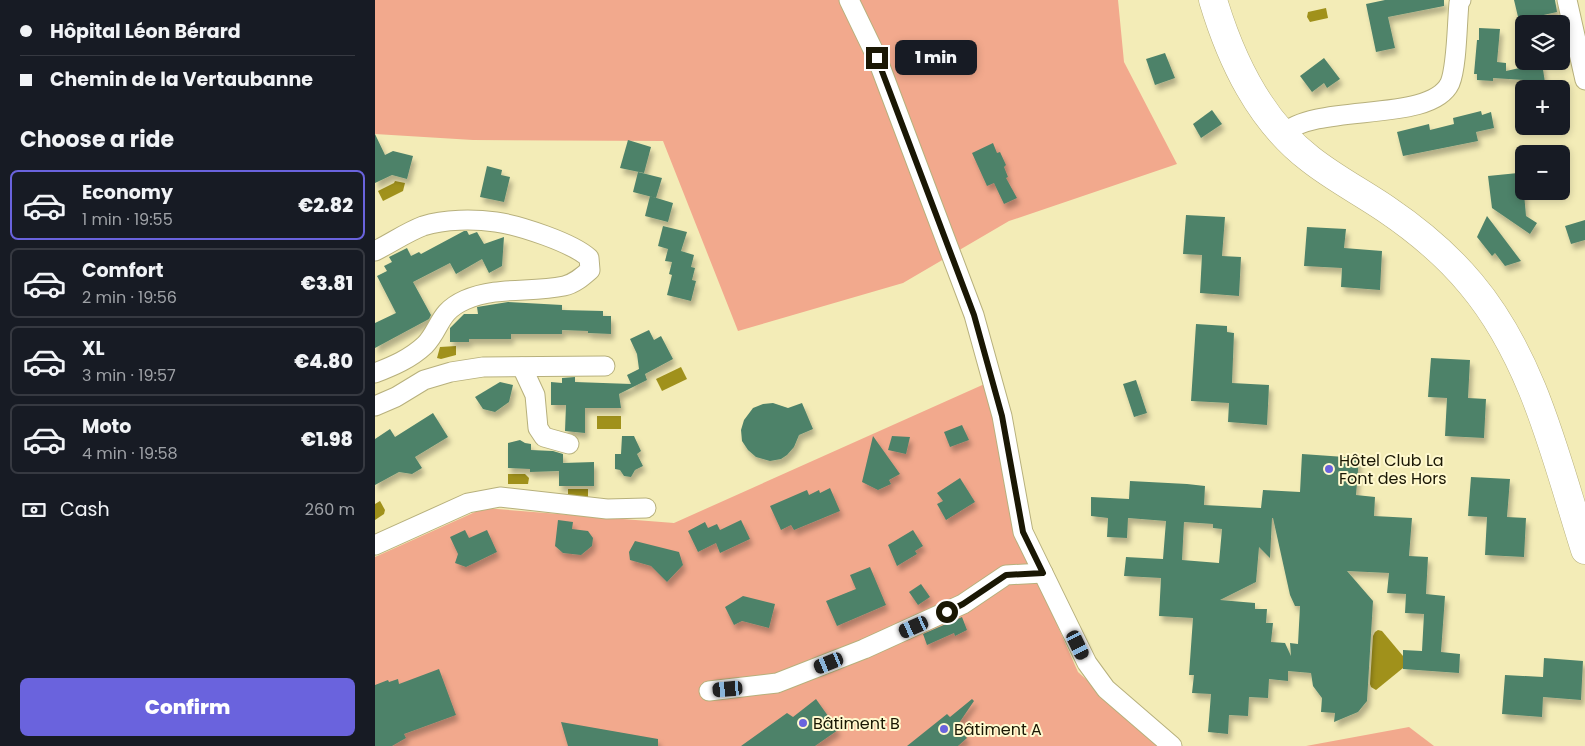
<!DOCTYPE html>
<html lang="en">
<head>
<meta charset="utf-8">
<style>
	body { margin:0; font-family:Poppins,sans-serif; background:#242831; color:#f1f3f6; height:100vh; display:flex; flex-direction:column; font-size:19px; white-space:nowrap }
	* { box-sizing:border-box; margin:0 }
	p { font-size:16px; color:#9ea1a6 }
	.icon { flex:none; width:28px; height:28px; fill:none; stroke:currentColor; stroke-width:2; stroke-linecap:round; stroke-linejoin:round }
	.map { position:relative; flex:1; overflow:hidden }
	.sheet { display:flex; flex-direction:column; background:#171b24; width:375px }
	.sheet>* { flex:none }
	.top-card { display:grid; align-content:center; height:110px; padding:0 20px; background:#171b24 }
	.controls { position:absolute; left:1140px; top:15px; display:grid; gap:10px }
	.controls a { display:grid; place-items:center; width:55px; height:55px; border-radius:8px; background:#171b24; box-shadow:0 2px 8px #0003; font-size:25px }
	.end { position:absolute; width:22px; height:22px; margin:-11px; border:6px solid #1a1704; background:#fff; box-shadow:0 0 0 2px #fff }
	.from { border-radius:50% }
	.bubble { position:absolute; height:35px; border-radius:8px; background:#171b24; box-shadow:0 2px 8px #0003; font-size:16px; font-weight:800; line-height:35px; text-align:center }
	.car { position:absolute; width:15px; height:30px; margin:-15px -8px; border-radius:6px; box-shadow:0 0 4px 1px #0007; background:linear-gradient(#222 24%,#8ab4d8 0 40%,#222 0 76%,#8ab4d8 0 86%,#222 0) }
	.top-card b { display:flex; align-items:center; gap:18px; height:48px; font-size:19px }
	.top-card b+b { border-top:1px solid #363941 }
	.top-card i { width:12px; height:12px; background:#f1f3f6 }
	ul { padding:0; list-style:none }
	li { display:flex; align-items:center; gap:15px; height:70px; margin:0 10px 8px; padding:0 10px; border:2px solid #363941; border-radius:8px }
	li div { flex:1 }
	li b { display:block; font-size:19px }
	li em { font-style:normal; font-weight:800 }
	li.selected { border-color:#6a63dd }
	li>.icon { width:45px; height:45px; stroke-width:1.5 }
	h2 { padding:0 20px; font-size:22px; line-height:60px }
	.pay { display:flex; align-items:center; gap:12px; height:55px; padding:0 20px; font-size:19px }
	.pay p { margin-inline-start:auto }
	.cta { display:flex; gap:10px; margin-top:auto; padding:10px 20px }
	.cta a { flex:1; height:58px; border-radius:8px; background:#6a63dd; color:#fff; font-size:20px; font-weight:800; line-height:58px; text-align:center }
	main { display:flex; flex:1; min-height:0 }
	.map>svg:first-child { display:block }
	.green { fill:#f2a98d }
	.water { fill:#a0911b }
	.building { fill:#4e8269; fill-rule:evenodd; filter:url(#shadow) }
	.lines { fill:none; stroke-linecap:round; stroke-linejoin:round }
	.minor-casing { stroke:#b7b07c; stroke-width:21 }
	.secondary-casing { stroke:#b7b07c; stroke-width:29 }
	.minor { stroke:#fff; stroke-width:19 }
	.secondary { stroke:#fff; stroke-width:28 }
	.route { stroke:#1a1704; stroke-width:6 }
	.poi-dot { fill:#6a63dd; stroke:#fff9cf; stroke-width:2 }
	.labels { text-anchor:middle; dominant-baseline:central; stroke-width:4; stroke-linejoin:round; paint-order:stroke }
	.poi-label { font-size:16px; fill:#1a1704; stroke:#fff9cf; text-anchor:start }
</style>
</head>
<body>
<main>
<section class="sheet">
<div class="top-card">
<b><i class="from"></i>Hôpital Léon Bérard</b>
<b><i></i>Chemin de la Vertaubanne</b>
</div>
<h2>Choose a ride</h2>
<ul>
<li class="selected"><svg class="icon" aria-label="car" viewBox="0 0 24 24"><path d="M5 17H2v-5l4-1 3-4h7l3 4 3 1v5h-3M9 17h6M6 11h13"/><circle cx="7" cy="17" r="2"/><circle cx="17" cy="17" r="2"/></svg><div><b>Economy</b><p>1 min · 19:55</p></div><em>€2.82</em></li>
<li><svg class="icon" aria-label="car" viewBox="0 0 24 24"><path d="M5 17H2v-5l4-1 3-4h7l3 4 3 1v5h-3M9 17h6M6 11h13"/><circle cx="7" cy="17" r="2"/><circle cx="17" cy="17" r="2"/></svg><div><b>Comfort</b><p>2 min · 19:56</p></div><em>€3.81</em></li>
<li><svg class="icon" aria-label="car" viewBox="0 0 24 24"><path d="M5 17H2v-5l4-1 3-4h7l3 4 3 1v5h-3M9 17h6M6 11h13"/><circle cx="7" cy="17" r="2"/><circle cx="17" cy="17" r="2"/></svg><div><b>XL</b><p>3 min · 19:57</p></div><em>€4.80</em></li>
<li><svg class="icon" aria-label="car" viewBox="0 0 24 24"><path d="M5 17H2v-5l4-1 3-4h7l3 4 3 1v5h-3M9 17h6M6 11h13"/><circle cx="7" cy="17" r="2"/><circle cx="17" cy="17" r="2"/></svg><div><b>Moto</b><p>4 min · 19:58</p></div><em>€1.98</em></li>
</ul>
<div class="pay"><svg class="icon" aria-label="cash" viewBox="0 0 24 24"><path d="M3 7h18v10H3z"/><circle cx="12" cy="12" r="2"/></svg>Cash<p>260 m</p></div>
<div class="cta"><a>Confirm</a></div>
</section>
<div class="map">
<svg width="1210" height="746" viewBox="0 0 1210 746">
	<defs>
		<filter id="shadow"><feDropShadow dx="3" dy="5.5" stdDeviation="2.5" flood-color="#0004"/></filter>
	</defs>
	<rect width="100%" height="100%" fill="#f3ecb7"/>
	<g class="green">
		<polygon points="0,0 743,0 749,62 802,164 634,221 528,283 363,331 288,141 98,140 0,134"/>
		<polygon points="614,382 642,534 703,672 785,746 0,746 0,557 109,508 299,523"/>
		<polygon points="1034,727 1059,746 931,746"/>
	</g>
	<g class="water">
		<polygon points="951,8 953,18 935,22 932,17 933,12"/>
		<polygon points="20,181 30,183 28,191 8,201 3,191 19,183"/>
		<polygon points="81,346 81,355 66,359 62,358 65,347"/>
		<polygon points="306,367 312,379 287,391 281,379"/>
		<rect x="222" y="416" width="24" height="13"/>
		<polygon points="133,474 150,474 154,478 153,484 133,484"/>
		<polygon points="193,489 213,489 213,497 193,496"/>
		<polygon points="5,501 10,510 9,514 0,520 0,504"/>
		<polygon points="1003,630 1007,631 1028,656 1028,668 1001,690 996,687 995,684 998,636 1000,632"/>
	</g>
	<g class="building">
		<polygon points="1010,0 1069,0 1069,6 1013,17 1020,48 1001,52 991,4"/>
		<polygon points="1139,0 1180,0 1182,12 1164,16 1165,21 1148,25 1147,20 1144,21"/>
		<polygon points="1104,28 1125,29 1122,62 1131,63 1131,71 1167,63 1171,89 1151,89 1149,80 1118,78 1118,81 1102,80 1102,74 1099,74 1102,40 1104,40"/>
		<polygon points="790,53 800,78 780,85 771,59"/>
		<polygon points="949,58 965,79 952,88 949,83 937,92 925,76"/>
		<polygon points="837,110 847,124 826,138 818,124"/>
		<polygon points="1106,111 1107,115 1116,112 1119,128 1101,132 1103,141 1028,156 1022,132 1054,124 1055,130 1079,124 1078,118"/>
		<polygon points="0,134 10,155 18,151 38,156 32,179 17,175 0,183"/>
		<polygon points="253,140 276,147 269,173 245,168"/>
		<polygon points="618,143 622,153 625,152 631,165 629,167 633,177 631,178 642,198 629,204 619,183 612,186 597,153"/>
		<polygon points="112,166 127,170 126,175 135,177 129,202 105,197"/>
		<polygon points="263,172 287,178 281,198 258,192"/>
		<polygon points="1143,173 1144,183 1148,182 1151,216 1162,223 1155,234 1117,208 1113,176"/>
		<polygon points="275,196 298,203 293,222 270,216"/>
		<polygon points="811,215 850,217 847,256 866,257 864,296 825,293 827,255 808,254"/>
		<polygon points="1112,216 1146,261 1130,266 1120,253 1117,256 1102,237"/>
		<polygon points="1210,220 1210,240 1196,244 1190,226"/>
		<polygon points="288,226 312,232 306,251 319,255 316,267 320,268 317,280 321,281 316,301 292,295 297,275 294,274 297,262 290,261 293,249 283,246"/>
		<polygon points="932,227 971,229 969,248 1007,251 1005,290 966,287 967,268 929,266"/>
		<polygon points="89,231 92,231 94,235 102,232 109,244 129,237 127,266 114,273 107,259 81,274 75,263 38,282 56,315 54,319 0,348 0,323 21,313 2,276 12,271 9,266 17,262 14,257 32,248 36,256 44,252 46,254"/>
		<polygon points="133,302 187,305 187,310 228,311 228,316 236,316 236,334 213,333 213,331 187,330 187,334 136,334 136,339 94,339 94,342 75,342 75,328 89,314 103,314 102,307"/>
		<polygon points="821,324 852,326 852,332 859,333 857,383 894,385 892,425 853,422 854,403 816,401"/>
		<polygon points="274,330 279,340 286,336 298,359 270,374 272,380 244,394 246,408 210,408 210,433 190,431 191,405 176,405 176,382 187,383 187,378 200,377 200,382 256,384 252,375 264,369 262,354 255,339"/>
		<polygon points="1056,358 1095,360 1093,398 1111,399 1109,438 1070,436 1072,398 1053,397"/>
		<polygon points="761,380 772,413 759,417 748,384"/>
		<polygon points="125,382 138,385 134,402 120,412 108,409 100,397"/>
		<polygon points="398,403 413,408 427,403 438,429 424,435 419,447 412,455 406,459 395,461 381,457 373,450 367,441 366,430 369,420 378,408 388,404"/>
		<polygon points="58,413 73,437 40,457 47,468 37,474 24,472 0,485 0,439 15,429 20,437"/>
		<polygon points="587,425 594,440 575,447 569,432"/>
		<polygon points="247,436 259,436 266,451 262,454 268,466 260,470 256,477 249,476 245,470 240,469 240,454 246,454"/>
		<polygon points="498,436 525,474 514,480 516,484 503,490 487,482"/>
		<polygon points="517,436 535,437 531,454 513,450"/>
		<polygon points="145,440 150,443 156,444 156,450 178,451 188,454 188,463 219,462 219,486 184,486 184,471 155,472 155,469 133,468 133,443"/>
		<path d="M927,454L984,458L981,495L1000,497L999,516L1037,518L1034,556L1053,557L1051,594L1070,596L1066,652L1085,654L1084,673L1028,669V650L1047,651L1049,614L1030,613L1031,594L1012,593L1014,573L972,571L998,601L992,701L983,712L959,722L960,713L946,712L947,698L938,686L936,673L913,671V681L894,679L893,698L874,697L873,716L854,715L853,734L833,732L836,694L817,693L819,675H814L818,618L784,616L786,578L749,576L751,557L788,559L791,521L753,518L752,538L732,537L733,518L716,516V497L754,499L755,481L812,484L830,486L829,505L886,508L888,490L925,492ZM897,518H898L915,595L920,606H925L923,644L915,643L916,656L910,643L896,642L898,623H891L892,609H880V603L845,600L881,582L884,547L895,558ZM809,522L838,524V528L847,529L844,563L807,560Z"/>
		<polygon points="1096,477 1135,479 1132,517 1151,518 1149,557 1110,555 1112,517 1093,516"/>
		<polygon points="585,478 600,502 571,520 562,504 568,501 562,493"/>
		<polygon points="455,488 465,511 419,530 416,525 406,530 395,506 432,490 434,495 444,490 445,493"/>
		<polygon points="183,520 198,522 197,529 213,531 218,538 217,546 206,555 188,553 180,546"/>
		<polygon points="366,520 375,539 345,553 341,543 323,552 313,531 330,522 333,528 342,524 345,530"/>
		<polygon points="90,530 94,538 112,530 122,552 91,567 80,563 83,554 75,537"/>
		<polygon points="538,530 548,546 540,551 542,554 522,566 513,545"/>
		<polygon points="260,541 304,552 308,565 292,582 276,566 255,560 254,552"/>
		<polygon points="495,567 511,605 462,626 451,601 481,589 475,575"/>
		<polygon points="546,584 555,597 543,605 534,592"/>
		<polygon points="368,596 400,604 394,628 367,621 359,625 350,607"/>
		<polygon points="587,617 592,630 580,636 579,633 552,645 548,634"/>
		<polygon points="1169,658 1208,661 1206,700 1168,697 1167,717 1127,714 1130,675 1168,677"/>
		<polygon points="64,669 81,715 29,734 31,738 17,746 0,746 0,685 13,680 14,682 23,679 24,684"/>
		<polygon points="441,699 463,730 440,746 366,746 412,713 418,717"/>
		<polygon points="597,699 599,701 582,726 592,738 583,746 532,746 572,714 575,717"/>
		<polygon points="186,722 283,739 283,746 193,746"/>
	</g>
	<g class="lines">
		<defs>
			<g id="minor">
				<polyline points="474,0 502,58 599,315 627,416 648,532 712,663 731,689 797,746"/>
				<polyline points="1192,0 1210,80"/>
				<path d="M908,134C942,102 1056,124 1075,83C1082,66 1082,23 1084,3L1086,0"/>
				<path d="M0,251C16,243 32,232 48,226C70,219 99,219 121,222C144,225 198,243 214,258L215,270C207,277 199,284 189,286C156,293 122,286 90,300C63,312 66,328 50,345C35,359 18,366 0,373"/>
				<polyline points="147,367 160,395 163,428 169,437 194,444"/>
				<polyline points="0,406 21,397 49,380 76,372 108,367 230,366"/>
				<polyline points="0,545 93,503 125,497 232,509 271,508"/>
				<polyline points="334,691 402,683 489,649 588,604 631,575 668,573"/>
			</g>
			<path id="secondary" d="M838,0C856,60 884,120 935,159C959,178 986,192 1011,209C1042,230 1072,255 1096,284C1159,359 1181,459 1210,550"/>
		</defs>
		<use href="#minor" class="minor-casing"/>
		<use href="#secondary" class="secondary-casing"/>
		<use href="#minor" class="minor"/>
		<use href="#secondary" class="secondary"/>
	</g>
	<g class="lines">
		<polyline class="route" points="502,58 599,315 627,416 648,532 668,573 631,575 588,604 572,612"/>
	</g>
	<g class="poi-dot">
		<circle cx="954" cy="469" r="5"/>
		<circle cx="428" cy="723" r="5"/>
		<circle cx="569" cy="729" r="5"/>
	</g>
	<g class="labels">
		<g class="poi-label">
			<text x="964" y="460">Hôtel Club La<tspan x="964" dy="18">Font des Hors</tspan></text>
			<text x="438" y="723">Bâtiment B</text>
			<text x="579" y="729">Bâtiment A</text>
		</g>
	</g>
</svg>
<div class="controls">
<a><svg class="icon" aria-label="layers" viewBox="0 0 24 24"><path d="M12 4l9 5-9 5-9-5zM3 14l9 5 9-5"/></svg></a>
<a>+</a>
<a>−</a>
</div>
<i class="end from" style="left:572px;top:612px"></i>
<i class="end" style="left:502px;top:58px"></i>
<div class="bubble" style="left:520px;top:40px;width:82px">1 min</div>
<i class="car" style="left:539px;top:627px;rotate:246deg"></i>
<i class="car" style="left:703px;top:645px;rotate:154deg"></i>
<i class="car" style="left:454px;top:663px;rotate:248deg"></i>
<i class="car" style="left:353px;top:689px;rotate:265deg"></i>
</div>
</main>
</body>
</html>
